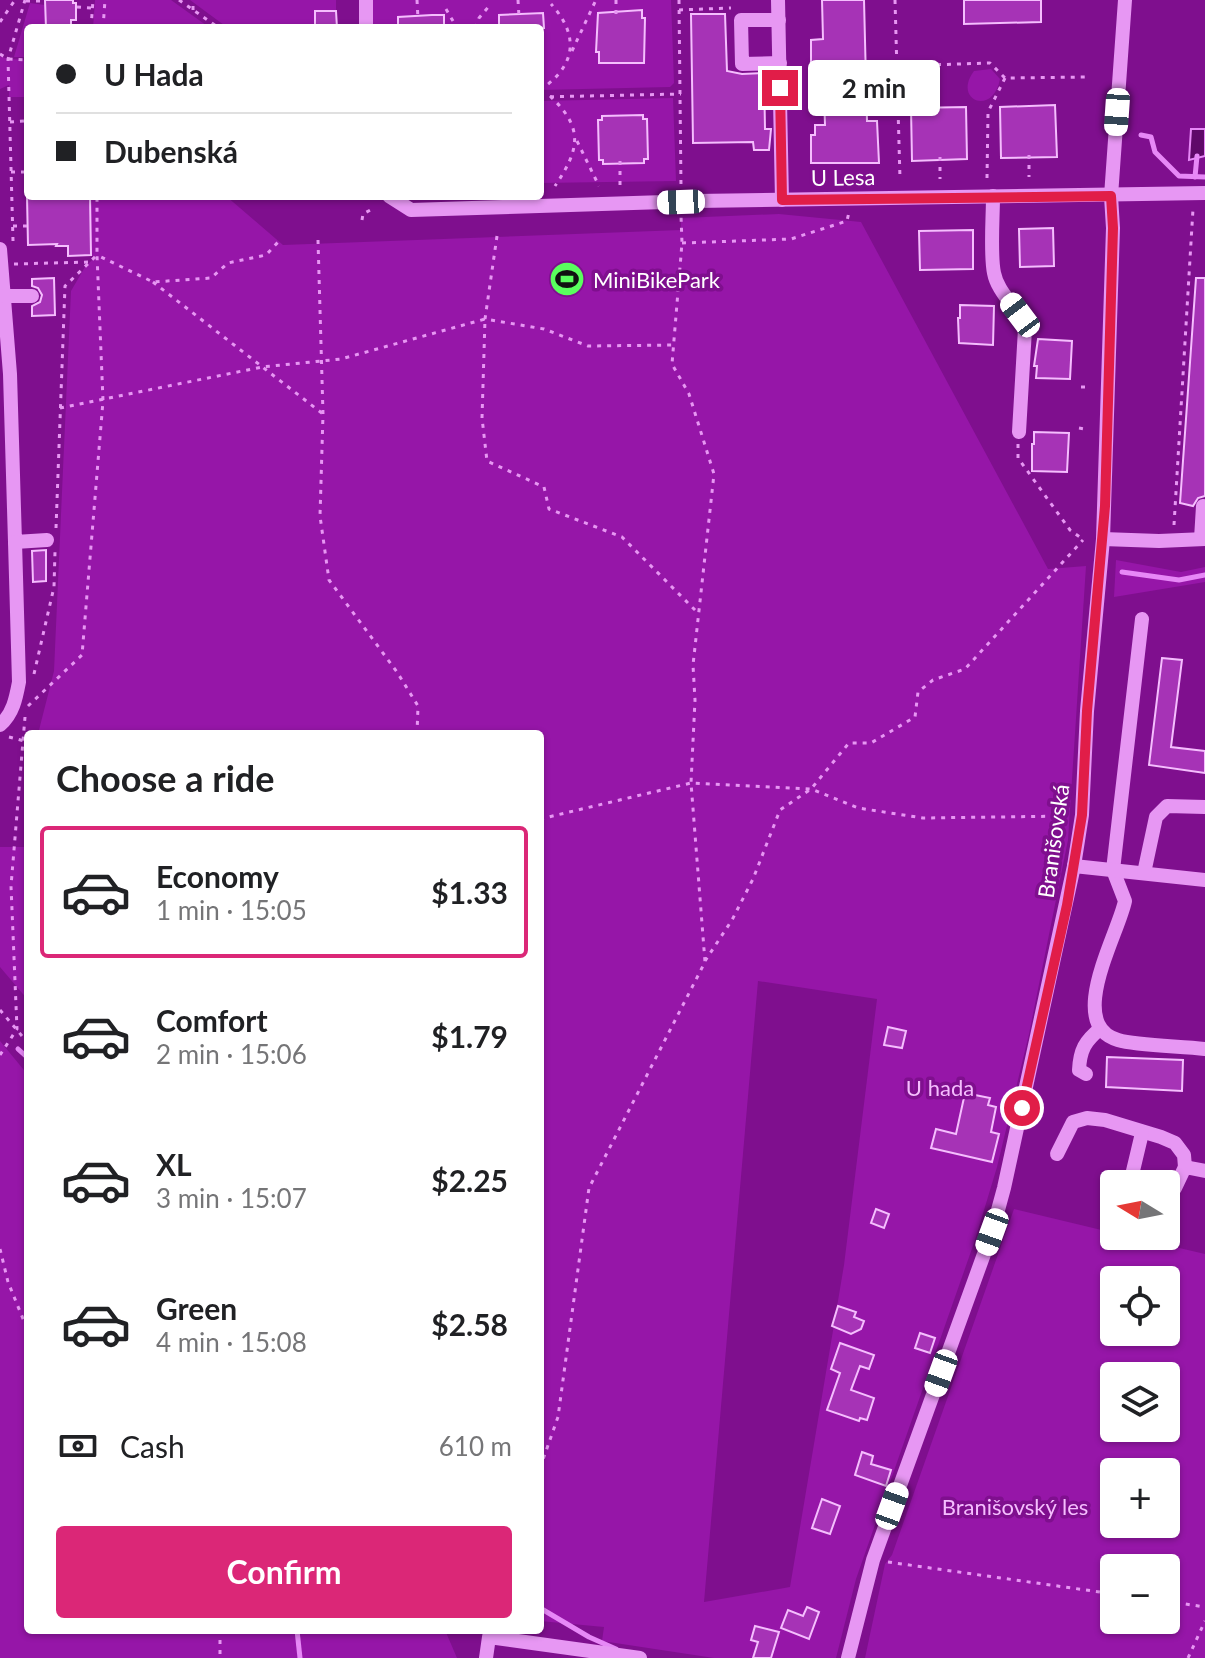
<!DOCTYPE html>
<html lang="en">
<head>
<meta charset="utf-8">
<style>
	body { margin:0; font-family:Lato,sans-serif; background:#f2f2f2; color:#202124; height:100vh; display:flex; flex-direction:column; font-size:30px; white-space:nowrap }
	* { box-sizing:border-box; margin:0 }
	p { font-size:26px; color:#757577 }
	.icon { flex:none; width:44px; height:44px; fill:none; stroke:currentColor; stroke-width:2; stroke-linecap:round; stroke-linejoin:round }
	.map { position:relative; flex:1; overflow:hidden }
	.side { position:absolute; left:24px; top:730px; width:520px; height:904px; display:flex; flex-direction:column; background:#fff; border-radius:8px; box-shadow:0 2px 6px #0004 }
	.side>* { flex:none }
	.hud { position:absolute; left:24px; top:24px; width:520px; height:176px; border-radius:8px; box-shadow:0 2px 6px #0004; display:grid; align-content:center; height:176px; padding:0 32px; background:#fff }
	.needle { width:52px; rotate:280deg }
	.tools { position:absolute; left:1100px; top:1170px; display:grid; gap:16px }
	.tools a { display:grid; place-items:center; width:80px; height:80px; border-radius:8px; background:#fff; box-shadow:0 2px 6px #0004; font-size:40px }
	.end { position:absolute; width:36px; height:36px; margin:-18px; border:10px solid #e11d48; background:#fff; box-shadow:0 0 0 4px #fff }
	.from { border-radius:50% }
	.bubble { position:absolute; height:56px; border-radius:8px; background:#fff; box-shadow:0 2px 6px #0004; font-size:26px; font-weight:700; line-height:56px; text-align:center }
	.car { position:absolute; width:24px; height:48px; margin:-24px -12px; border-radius:10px; box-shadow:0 0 6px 2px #0007; background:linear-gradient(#fff 24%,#345 0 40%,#fff 0 76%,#345 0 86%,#fff 0) }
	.hud b { display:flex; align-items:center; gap:28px; height:76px; font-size:30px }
	.hud b+b { border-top:2px solid #e0e0e0 }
	.hud i { width:20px; height:20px; background:#202124 }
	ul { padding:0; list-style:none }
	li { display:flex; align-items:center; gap:24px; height:132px; margin:0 16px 12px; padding:0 16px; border:4px solid transparent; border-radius:8px }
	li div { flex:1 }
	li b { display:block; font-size:30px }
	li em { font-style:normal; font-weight:700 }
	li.active { border-color:#db2777 }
	li>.icon { width:72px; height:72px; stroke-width:1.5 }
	h2 { padding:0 32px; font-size:36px; line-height:96px }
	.pay { display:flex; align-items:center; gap:20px; height:88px; padding:0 32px; font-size:30px }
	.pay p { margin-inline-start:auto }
	.primary-button { display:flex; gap:16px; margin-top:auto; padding:16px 32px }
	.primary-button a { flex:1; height:92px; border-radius:8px; background:#db2777; color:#fff; font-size:32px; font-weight:700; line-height:92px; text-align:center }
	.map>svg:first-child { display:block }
	.green { fill:#9616a8; fill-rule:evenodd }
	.water { fill:#5f0969; stroke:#e788f7; stroke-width:2 }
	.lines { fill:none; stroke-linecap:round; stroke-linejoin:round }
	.stream { stroke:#e788f7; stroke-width:5 }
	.building { fill:#a633b6; stroke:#f5befe; stroke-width:2 }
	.path { stroke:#e797f3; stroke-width:3; stroke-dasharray:4 6; stroke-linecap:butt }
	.minor { stroke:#e797f3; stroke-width:14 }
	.route { stroke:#e11d48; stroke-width:10 }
	.labels { text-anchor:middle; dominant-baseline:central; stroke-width:7; stroke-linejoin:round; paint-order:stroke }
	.street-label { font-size:22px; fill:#fff; stroke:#7f0f8e }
	.poi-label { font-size:22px; fill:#fff; stroke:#7f0f8e; text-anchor:start }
	.park-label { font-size:22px; fill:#f5befe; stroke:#7f0f8e }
</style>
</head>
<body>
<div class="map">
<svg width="1205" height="1658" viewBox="0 0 1205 1658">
	<rect width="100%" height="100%" fill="#7f0f8e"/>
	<g class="green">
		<polygon points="95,0 171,0 210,28 93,28"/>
		<polygon points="190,0 336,0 336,11 315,11 315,28 228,28"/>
		<polygon points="371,0 671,0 674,83 670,87 540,90 540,28 372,28"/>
		<polygon points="30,3 45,5 45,28 28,28 28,57 14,57"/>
		<polygon points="0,56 8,59 28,60 28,97 9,97 9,85 0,89"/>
		<path d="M991,69L1000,79C993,117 952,100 974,71Z"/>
		<polygon points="673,98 676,181 540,183 540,101"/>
		<path d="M89,196H226L283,245L681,230V218L779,214L861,222L1048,569L1086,566L1068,840L1029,1034L997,1167L975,1240L856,1579L836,1658H714L602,1641L604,1627L540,1621V734H38L54,671L71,291L85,267L96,256H90ZM758,981L877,999L844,1265L790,1587L704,1602Z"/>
		<polygon points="1116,560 1181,572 1205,567 1205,582 1114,597"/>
		<polygon points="28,815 28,1000 0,967 0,847 24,847"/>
		<polygon points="0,1041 28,1075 28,1630 445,1630 457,1658 0,1658"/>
		<path d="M1014,1209L1114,1233V1236H1128L1205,1254V1658H865L885,1564L892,1555ZM1114,1280H1166V1332H1114ZM1166,1376V1428H1114V1376ZM1114,1472H1166V1524H1114ZM1114,1568H1166V1620H1114Z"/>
	</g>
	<polygon class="water" points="1191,129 1205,129 1205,156 1189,160"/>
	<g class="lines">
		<g class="stream">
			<polyline points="1141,135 1151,137 1155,152 1179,176 1205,177"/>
			<polyline points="1195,177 1197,156"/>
			<polyline points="1122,572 1179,580 1205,575"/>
			<polyline points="18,1049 28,1058"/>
			<polyline points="540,1608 589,1637 616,1649"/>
			<polyline points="297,1630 300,1658"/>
		</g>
	</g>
	<g class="building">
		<polygon points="45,0 73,0 73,3 76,3 76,20 71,20 71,28 46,28"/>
		<polygon points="822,0 864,0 867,121 877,121 879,163 811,163 811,135 815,135 815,125 825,125 824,95 812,96 811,74 811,40 823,39"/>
		<polygon points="964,0 1041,0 1041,22 964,24"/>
		<polygon points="642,10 642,18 645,18 644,63 599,63 599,52 596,52 598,13"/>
		<polygon points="315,11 336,11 337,28 315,28"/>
		<polygon points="543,13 544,28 499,28 499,15"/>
		<polygon points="691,14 725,14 727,71 742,74 764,73 765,129 771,129 769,150 754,150 753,142 693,143"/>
		<polygon points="432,15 444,15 444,28 398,28 398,17"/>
		<polygon points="1055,105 1057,157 1001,158 1000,107"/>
		<polygon points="966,107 967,159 912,161 911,108"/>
		<polygon points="643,115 643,119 647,119 648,159 644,159 644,163 603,164 603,160 599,160 598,120 602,120 602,116"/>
		<polygon points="27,196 90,196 91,255 68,256 68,246 56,246 57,244 28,245"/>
		<polygon points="1053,228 1054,266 1020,267 1019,229"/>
		<polygon points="973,230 973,269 920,270 919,231"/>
		<polygon points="54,278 55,315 32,316 32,306 40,302 42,295 38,288 32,286 32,279"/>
		<polygon points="1196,278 1205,278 1205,496 1198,498 1193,506 1180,503"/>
		<polygon points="960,305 994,306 993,345 959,343 958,318 960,318"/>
		<polygon points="1038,339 1072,341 1070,379 1036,378 1037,366 1034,366"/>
		<polygon points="1034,432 1069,433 1067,472 1032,471 1032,444 1034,444"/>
		<polygon points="46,550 46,581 33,582 32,551"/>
		<polygon points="1162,658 1182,660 1171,747 1205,751 1205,773 1149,765"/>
		<polygon points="888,1027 906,1031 902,1048 884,1045"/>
		<polygon points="1107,1057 1183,1060 1182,1091 1106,1087"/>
		<polygon points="965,1093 990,1098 988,1105 996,1107 991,1132 999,1134 992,1162 931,1148 936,1129 956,1134"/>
		<polygon points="876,1209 889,1214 884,1228 871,1223"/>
		<polygon points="838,1306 856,1312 854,1317 864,1321 861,1329 851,1334 832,1326"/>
		<polygon points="920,1333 935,1338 930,1353 915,1348"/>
		<polygon points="840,1343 874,1355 869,1369 860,1366 851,1390 874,1398 867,1420 860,1418 859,1421 827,1410 840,1373 831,1369"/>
		<polygon points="862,1452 873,1456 871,1464 891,1470 886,1486 855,1475"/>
		<polygon points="822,1499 840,1506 830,1534 812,1528"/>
		<polygon points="807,1607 819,1612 809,1639 781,1628 788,1610 803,1616"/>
		<polygon points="755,1626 779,1632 771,1658 753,1658 758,1642 751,1640"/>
	</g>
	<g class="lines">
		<g class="path">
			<polyline points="179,0 219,28"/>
			<polyline points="417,0 418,19"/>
			<polyline points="518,0 519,17"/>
			<polyline points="616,0 616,15"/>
			<polyline points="679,0 681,188"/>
			<polyline points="895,0 900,179"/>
			<polyline points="26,1 45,1"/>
			<polyline points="77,7 92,8"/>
			<polyline points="446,9 457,28"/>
			<polyline points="193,10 193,0"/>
			<polyline points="679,10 731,8"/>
			<polyline points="0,22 15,0"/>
			<polyline points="91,28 93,0"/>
			<polyline points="103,28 105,0"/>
			<polyline points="475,28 479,18 490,5"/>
			<polyline points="572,51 595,2"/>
			<polyline points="0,54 8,59 28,60"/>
			<polyline points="897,66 990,63 1005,78 1085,77"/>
			<path d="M540,90C576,66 580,36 551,4"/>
			<path d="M550,96C584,128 580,149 555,186"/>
			<polyline points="540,97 681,94"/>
			<polyline points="10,122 25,121"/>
			<polyline points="577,141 599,186"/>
			<polyline points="1029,155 1029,177"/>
			<polyline points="940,157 940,179"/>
			<polyline points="620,161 620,185"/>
			<polyline points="11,172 26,172"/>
			<polyline points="987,178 988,112 1005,78"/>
			<polyline points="362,220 363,214 374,208"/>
			<polyline points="13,226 27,226"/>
			<polyline points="497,236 485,319 544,329 588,346 674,345"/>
			<polyline points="318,240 323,414 320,516 329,580 397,672 418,706 417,734"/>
			<polyline points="13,241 8,59 25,0"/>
			<polyline points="682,243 791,239 847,221 849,212"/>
			<polyline points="14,264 90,262"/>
			<polyline points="153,282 323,414"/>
			<polyline points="1081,387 1088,387"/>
			<polyline points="60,408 262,367 341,359 485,319 482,418 487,461 544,487 549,509 622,537 697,612"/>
			<polyline points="1079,428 1085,429"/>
			<polyline points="1018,444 1018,458 1070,530 1084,540"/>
			<polyline points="1174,525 1193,209"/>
			<polyline points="56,528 65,286 97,255 97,196"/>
			<polyline points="34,674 54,587 55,552"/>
			<polyline points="28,706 82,655 103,401 97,255 153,282 211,278 228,263 266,255 280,240"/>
			<polyline points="9,737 28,742"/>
			<polyline points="540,819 691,783 811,789 858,808 923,818 1070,816"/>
			<polyline points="705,961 732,920 753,879 780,810 811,789 849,743 871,743 915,717 918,692 933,680 965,669 1083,540"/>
			<polyline points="0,1010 28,1043"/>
			<polyline points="0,1055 17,1029 11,886 25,717"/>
			<polyline points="0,1249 8,1282 28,1331"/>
			<polyline points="540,1468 558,1417 589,1188 705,962 691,783 695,700 693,665 714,474 689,394 672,364 682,243 681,216"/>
			<polyline points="888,1562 1114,1594"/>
			<polyline points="1166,1601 1205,1607"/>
			<polyline points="220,1630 220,1658"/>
			<polyline points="1188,1658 1205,1621"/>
		</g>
		<g class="minor">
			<polyline points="366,0 366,28"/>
			<polyline points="778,0 782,200"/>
			<polyline points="779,20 741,20 742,64 780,63"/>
			<polyline points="389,196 411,210 696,201 1205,193"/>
			<path d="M993,196C993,218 990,254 994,273C998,294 1019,308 1025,329L1019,432"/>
			<polyline points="0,249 10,374 15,542 47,540"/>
			<polyline points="3,296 32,296"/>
			<polyline points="1103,539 1159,541 1205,539"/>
			<polyline points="1201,539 1203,506"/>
			<path d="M1142,619L1113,870L1125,901C1118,935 1065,1024 1118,1040C1138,1046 1182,1046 1205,1049"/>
			<path d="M0,725C13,714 16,698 19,682L15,542"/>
			<polyline points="1074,866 1205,880"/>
			<polyline points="1144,873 1156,817 1167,806 1205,807"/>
			<path d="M1086,1074L1079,1070C1080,1050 1085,1041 1100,1029"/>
			<polyline points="1057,1154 1073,1122 1087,1118 1105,1120 1161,1137 1175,1143 1184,1155 1185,1167"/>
			<polyline points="1134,1184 1132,1175 1142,1133"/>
			<polyline points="1166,1195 1175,1188 1185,1167 1205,1171"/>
			<polyline points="486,1658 489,1637 640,1658"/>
			<polyline points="848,1658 873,1560 992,1232 1004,1188 1074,866 1082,815 1087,711 1103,539 1113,228 1111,196 1125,0"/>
		</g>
	</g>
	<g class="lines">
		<polyline class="route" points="780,88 782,200 1111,196 1113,228 1105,506 1087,711 1082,815 1067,905 1022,1108"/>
	</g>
	<defs>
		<symbol id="stadium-disc" viewBox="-11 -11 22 22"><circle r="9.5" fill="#59ff5e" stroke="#7f0f8e"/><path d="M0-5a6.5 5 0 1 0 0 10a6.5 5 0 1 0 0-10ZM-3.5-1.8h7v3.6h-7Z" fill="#111"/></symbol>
	</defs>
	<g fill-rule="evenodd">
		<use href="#stadium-disc" x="547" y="259" width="40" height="40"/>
	</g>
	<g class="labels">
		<g class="street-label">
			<text transform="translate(843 177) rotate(-1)">U Lesa</text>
			<text transform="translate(1053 841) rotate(-82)">Branišovská</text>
		</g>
		<g class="poi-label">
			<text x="593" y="279">MiniBikePark</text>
		</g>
		<g class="park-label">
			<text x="940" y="1087">U hada</text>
			<text x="1015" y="1506">Branišovský les</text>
		</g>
	</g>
</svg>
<div class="tools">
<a><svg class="needle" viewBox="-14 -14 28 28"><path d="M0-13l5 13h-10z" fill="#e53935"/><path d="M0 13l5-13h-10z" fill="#757577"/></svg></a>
<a><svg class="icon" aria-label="locate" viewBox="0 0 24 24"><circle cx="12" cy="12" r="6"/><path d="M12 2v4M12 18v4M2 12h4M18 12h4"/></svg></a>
<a><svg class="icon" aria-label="layers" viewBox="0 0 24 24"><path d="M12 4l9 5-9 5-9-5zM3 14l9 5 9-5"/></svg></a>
<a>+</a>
<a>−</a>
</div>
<i class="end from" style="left:1022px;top:1108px"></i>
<i class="end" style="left:780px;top:88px"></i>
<div class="bubble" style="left:808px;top:60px;width:132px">2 min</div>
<i class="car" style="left:1117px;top:112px;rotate:184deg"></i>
<i class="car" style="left:681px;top:202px;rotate:268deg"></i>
<i class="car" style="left:1020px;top:315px;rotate:323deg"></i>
<i class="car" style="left:992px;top:1232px;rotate:200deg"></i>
<i class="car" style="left:941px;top:1373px;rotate:200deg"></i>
<i class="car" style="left:892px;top:1506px;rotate:20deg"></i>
<div class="hud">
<b><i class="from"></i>U Hada</b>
<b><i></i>Dubenská</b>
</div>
<section class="side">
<h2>Choose a ride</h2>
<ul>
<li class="active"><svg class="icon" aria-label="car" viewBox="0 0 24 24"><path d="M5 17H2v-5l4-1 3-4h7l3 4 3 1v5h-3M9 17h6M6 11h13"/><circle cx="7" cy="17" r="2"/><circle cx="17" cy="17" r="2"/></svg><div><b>Economy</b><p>1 min · 15:05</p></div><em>$1.33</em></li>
<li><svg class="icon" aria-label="car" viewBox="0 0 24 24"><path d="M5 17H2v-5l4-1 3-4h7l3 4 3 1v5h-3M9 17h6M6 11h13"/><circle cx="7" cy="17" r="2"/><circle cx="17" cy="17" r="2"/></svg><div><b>Comfort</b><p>2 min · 15:06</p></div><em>$1.79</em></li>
<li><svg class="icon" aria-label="car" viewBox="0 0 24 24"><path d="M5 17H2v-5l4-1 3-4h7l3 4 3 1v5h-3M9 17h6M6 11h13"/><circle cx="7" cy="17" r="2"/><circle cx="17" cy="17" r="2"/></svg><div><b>XL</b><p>3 min · 15:07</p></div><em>$2.25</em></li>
<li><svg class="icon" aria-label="car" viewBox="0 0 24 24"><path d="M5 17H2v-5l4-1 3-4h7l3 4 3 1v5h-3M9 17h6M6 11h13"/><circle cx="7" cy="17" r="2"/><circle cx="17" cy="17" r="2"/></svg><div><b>Green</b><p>4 min · 15:08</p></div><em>$2.58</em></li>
</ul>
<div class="pay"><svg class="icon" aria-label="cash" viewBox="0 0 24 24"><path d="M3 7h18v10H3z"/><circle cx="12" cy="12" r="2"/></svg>Cash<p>610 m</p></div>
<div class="primary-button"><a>Confirm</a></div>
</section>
</div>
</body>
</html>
